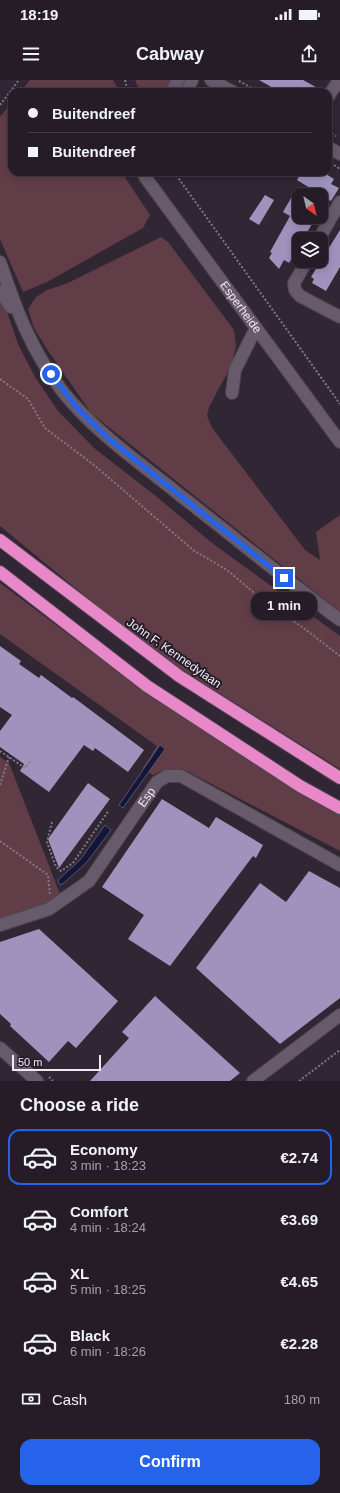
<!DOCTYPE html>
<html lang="en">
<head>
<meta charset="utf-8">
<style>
	body { margin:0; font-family:Arial,sans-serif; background:#312933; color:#f1f3f6; height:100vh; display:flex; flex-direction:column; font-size:15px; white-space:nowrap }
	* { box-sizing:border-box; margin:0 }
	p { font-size:13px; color:#a3a1a7 }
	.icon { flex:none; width:22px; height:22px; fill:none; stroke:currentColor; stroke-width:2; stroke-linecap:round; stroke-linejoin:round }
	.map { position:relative; height:1001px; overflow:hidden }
	.panel { display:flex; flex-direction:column; background:#251c27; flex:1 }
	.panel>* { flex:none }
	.top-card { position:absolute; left:8px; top:8px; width:324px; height:88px; border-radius:12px; box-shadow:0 2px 10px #0003,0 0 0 1px #423a44; display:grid; align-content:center; height:88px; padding:0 20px; background:#251c27 }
	.needle { width:26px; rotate:146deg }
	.buttons { position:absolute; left:292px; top:108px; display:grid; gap:8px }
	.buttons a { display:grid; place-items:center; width:36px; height:36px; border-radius:8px; background:#251c27; box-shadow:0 2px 10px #0003,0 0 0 1px #423a44; font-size:20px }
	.scale { position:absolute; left:12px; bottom:10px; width:89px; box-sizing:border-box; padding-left:4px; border:2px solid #f1eaf3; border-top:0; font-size:11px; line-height:14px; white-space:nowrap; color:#f1eaf3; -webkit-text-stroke:3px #271d2a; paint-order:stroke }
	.end { position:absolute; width:18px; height:18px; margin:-9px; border:5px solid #2563eb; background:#fff; box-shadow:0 0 0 2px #fff }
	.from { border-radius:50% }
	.bubble { position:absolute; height:28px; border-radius:12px; background:#251c27; box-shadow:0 2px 10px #0003,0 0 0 1px #423a44; font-size:13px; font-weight:700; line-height:28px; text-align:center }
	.top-card b { display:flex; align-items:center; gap:14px; height:38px; font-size:15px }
	.top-card b+b { border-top:1px solid #423a44 }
	.top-card i { width:10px; height:10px; background:#f1f3f6 }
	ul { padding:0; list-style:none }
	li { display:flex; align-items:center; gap:12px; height:56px; margin:0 8px 6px; padding:0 12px; border:2px solid transparent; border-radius:12px }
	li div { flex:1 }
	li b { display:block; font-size:15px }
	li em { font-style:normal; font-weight:700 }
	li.on { border-color:#2563eb }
	li>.icon { width:36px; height:36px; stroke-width:1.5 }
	h2 { padding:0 20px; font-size:18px; line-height:48px }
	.pay { display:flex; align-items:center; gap:10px; height:44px; padding:0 20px; font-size:15px }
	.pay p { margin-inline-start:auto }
	.button { display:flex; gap:8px; margin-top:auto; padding:8px 20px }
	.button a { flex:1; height:46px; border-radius:12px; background:#2563eb; color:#fff; font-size:16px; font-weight:700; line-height:46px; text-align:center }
	.status { display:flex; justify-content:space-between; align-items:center; height:28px; padding:0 20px; background:#251c27; direction:ltr }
	.status svg { height:11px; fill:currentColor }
	header { display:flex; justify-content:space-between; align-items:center; height:52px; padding:0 20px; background:#251c27; font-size:18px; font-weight:700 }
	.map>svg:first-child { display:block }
	.green { fill:#613e47 }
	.water { fill:#131637; stroke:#56566f }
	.building { fill:#9f93be }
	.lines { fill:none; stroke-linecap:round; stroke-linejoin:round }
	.minor-casing { stroke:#4d444f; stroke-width:14 }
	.highway-casing { stroke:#4d444f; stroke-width:14 }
	.path { stroke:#827884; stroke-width:2; stroke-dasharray:2 2; stroke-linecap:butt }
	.minor { stroke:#675b6b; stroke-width:12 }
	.highway { stroke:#e888c9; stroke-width:12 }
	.route { stroke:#2563eb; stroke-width:5 }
	.labels { text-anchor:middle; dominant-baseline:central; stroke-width:4; stroke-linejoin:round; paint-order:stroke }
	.street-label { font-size:12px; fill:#f1eaf3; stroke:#271d2a }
</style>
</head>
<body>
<div class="status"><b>18:19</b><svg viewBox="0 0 49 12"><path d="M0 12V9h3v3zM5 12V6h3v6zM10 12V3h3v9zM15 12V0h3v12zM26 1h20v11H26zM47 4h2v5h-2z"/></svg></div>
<header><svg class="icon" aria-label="menu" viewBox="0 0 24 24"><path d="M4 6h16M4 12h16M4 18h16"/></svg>Cabway<svg class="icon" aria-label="share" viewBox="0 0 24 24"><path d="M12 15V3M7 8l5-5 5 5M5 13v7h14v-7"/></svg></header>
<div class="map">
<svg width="340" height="1001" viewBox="0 0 340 1001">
	<rect width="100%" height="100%" fill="#312634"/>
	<g class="green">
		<polygon points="30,0 113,0 120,12 21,12"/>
		<polygon points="135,0 170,0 173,2 168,12 140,12"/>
		<polygon points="12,22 12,92 123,92 124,96 150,135 143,148 47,202 23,212 0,159 0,37"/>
		<polygon points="161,157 168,162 234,250 236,266 231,286 209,327 207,336 213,349 305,470 320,480 316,452 340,435 340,532 91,333 45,266 34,248 28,229 36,217 47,210 68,203"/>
		<polygon points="0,221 6,229 18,264 35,297 58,331 94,368 157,417 212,463 340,556 340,689 181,589 113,539 0,446"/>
		<polygon points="0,503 108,584 213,656 340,734 340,771 183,689 164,690 153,695 143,688 157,666 0,554"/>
		<polygon points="0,677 9,683 60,814 45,824 0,839"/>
	</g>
	<g class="water">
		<polygon points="160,665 165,669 123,728 119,725"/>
		<polygon points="105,745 111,750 87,782 65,802 60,805 59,804 58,800 80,780"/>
	</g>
	<g class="building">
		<polygon points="259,0 303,0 323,11 280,12"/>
		<polygon points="302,92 323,92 334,99 331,104 339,108 331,121 297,100"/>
		<polygon points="265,115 274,120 259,145 249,139"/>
		<polygon points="291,118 298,122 299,120 299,137 316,137 305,156 299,153 299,167 289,183 284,180 279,189 269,178 272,173 270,172 290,136 283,132"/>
		<polygon points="340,150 340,187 326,211 312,203 314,199 311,197"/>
		<polygon points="0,566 21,581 19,584 39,598 41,595 72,618 73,617 144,670 128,692 95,668 93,671 84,665 49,712 20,691 24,684 0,667 0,651 12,635 0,627"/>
		<polygon points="88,703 110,719 59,788 48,759"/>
		<polygon points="162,719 209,748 216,737 263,765 256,778 253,776 170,886 128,859 144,835 102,807"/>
		<polygon points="309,791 340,808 340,918 280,964 196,888 260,803 286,822"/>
		<polygon points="39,849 118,921 76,968 68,961 49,982 10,946 11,944 0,934 0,862"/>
		<polygon points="155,916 240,993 230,1001 90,1001 129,958 122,952"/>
	</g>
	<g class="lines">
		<defs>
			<g id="minor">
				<polyline points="211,0 233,12"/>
				<polyline points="171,12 178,0"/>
				<polyline points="186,12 192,0"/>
				<polyline points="328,17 339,0"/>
				<polyline points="328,67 340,74"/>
				<path id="s1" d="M143,92L145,97L340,362"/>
				<polyline points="319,159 340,122"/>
				<polyline points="307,181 294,203 295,210 300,216 340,237"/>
				<path d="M0,182C17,232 31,270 63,312C96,353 140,383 181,416C234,457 286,500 340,540"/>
				<polyline points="0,211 11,227"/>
				<polyline points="232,313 235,290 256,248"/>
				<path id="s2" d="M0,845L49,829L89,801L157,702L167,696H181L340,785"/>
				<polyline points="0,968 37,1001"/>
				<polyline points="253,1001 340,935"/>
			</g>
			<g id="highway">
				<polyline points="0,460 179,596 340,698"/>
				<polyline points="0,492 147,606 300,706 340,728"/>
			</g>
		</defs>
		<use href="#minor" class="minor-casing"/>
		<use href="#highway" class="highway-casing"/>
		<g class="path">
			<polyline points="125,0 128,12"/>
			<polyline points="239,1 259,12"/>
			<polyline points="0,25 19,0"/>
			<polyline points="328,52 336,56"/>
			<polyline points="334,85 340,89"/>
			<polyline points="174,92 340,324"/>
			<polyline points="0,299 28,319 45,348 94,385 193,470 227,490 273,529 301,546 340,576"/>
			<polyline points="0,671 25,688 31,681"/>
			<polyline points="0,705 9,677"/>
			<polyline points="52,742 47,762 56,787 61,791 73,783 109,730"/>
			<polyline points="0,761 48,795 50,815"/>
			<polyline points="49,997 53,1001"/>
			<polyline points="299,1001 340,970"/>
		</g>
		<use href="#minor" class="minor"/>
		<use href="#highway" class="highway"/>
	</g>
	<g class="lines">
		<polyline class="route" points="51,294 78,329 109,359 284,498"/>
	</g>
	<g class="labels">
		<g class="street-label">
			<text stroke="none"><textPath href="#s1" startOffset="167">Esperheide</textPath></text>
			<text transform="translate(174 573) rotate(35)">John F. Kennedylaan</text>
			<text stroke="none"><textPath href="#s2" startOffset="202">Esp</textPath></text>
		</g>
	</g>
</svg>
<div class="buttons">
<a><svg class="needle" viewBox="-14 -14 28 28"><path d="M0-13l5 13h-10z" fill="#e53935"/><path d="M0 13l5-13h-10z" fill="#a3a1a7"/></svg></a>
<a><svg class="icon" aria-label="layers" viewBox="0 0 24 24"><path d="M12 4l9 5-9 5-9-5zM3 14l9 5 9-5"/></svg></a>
</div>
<div class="scale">50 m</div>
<i class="end from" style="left:51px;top:294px"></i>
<i class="end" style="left:284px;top:498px"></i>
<div class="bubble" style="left:251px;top:512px;width:66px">1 min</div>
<div class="top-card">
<b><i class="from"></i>Buitendreef</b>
<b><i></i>Buitendreef</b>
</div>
</div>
<section class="panel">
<h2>Choose a ride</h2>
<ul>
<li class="on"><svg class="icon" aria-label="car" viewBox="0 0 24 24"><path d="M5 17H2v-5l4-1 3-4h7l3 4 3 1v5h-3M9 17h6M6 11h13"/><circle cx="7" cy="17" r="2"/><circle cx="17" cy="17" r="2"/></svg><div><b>Economy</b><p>3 min · 18:23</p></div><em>€2.74</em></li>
<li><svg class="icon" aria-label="car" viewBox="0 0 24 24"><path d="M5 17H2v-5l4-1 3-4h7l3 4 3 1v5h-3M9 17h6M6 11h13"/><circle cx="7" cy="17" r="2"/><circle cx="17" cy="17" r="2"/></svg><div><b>Comfort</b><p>4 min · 18:24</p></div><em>€3.69</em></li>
<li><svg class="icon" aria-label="car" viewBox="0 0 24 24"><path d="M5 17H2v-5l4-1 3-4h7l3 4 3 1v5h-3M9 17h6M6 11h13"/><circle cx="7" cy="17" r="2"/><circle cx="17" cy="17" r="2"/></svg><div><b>XL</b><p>5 min · 18:25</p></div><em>€4.65</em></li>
<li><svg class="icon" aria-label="car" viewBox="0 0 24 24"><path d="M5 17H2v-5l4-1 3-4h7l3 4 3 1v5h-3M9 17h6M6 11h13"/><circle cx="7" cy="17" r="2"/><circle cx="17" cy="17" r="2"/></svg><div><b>Black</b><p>6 min · 18:26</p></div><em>€2.28</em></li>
</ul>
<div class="pay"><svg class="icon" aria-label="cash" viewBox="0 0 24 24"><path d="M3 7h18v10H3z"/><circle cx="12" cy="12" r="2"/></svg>Cash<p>180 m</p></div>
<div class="button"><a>Confirm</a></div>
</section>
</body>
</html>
